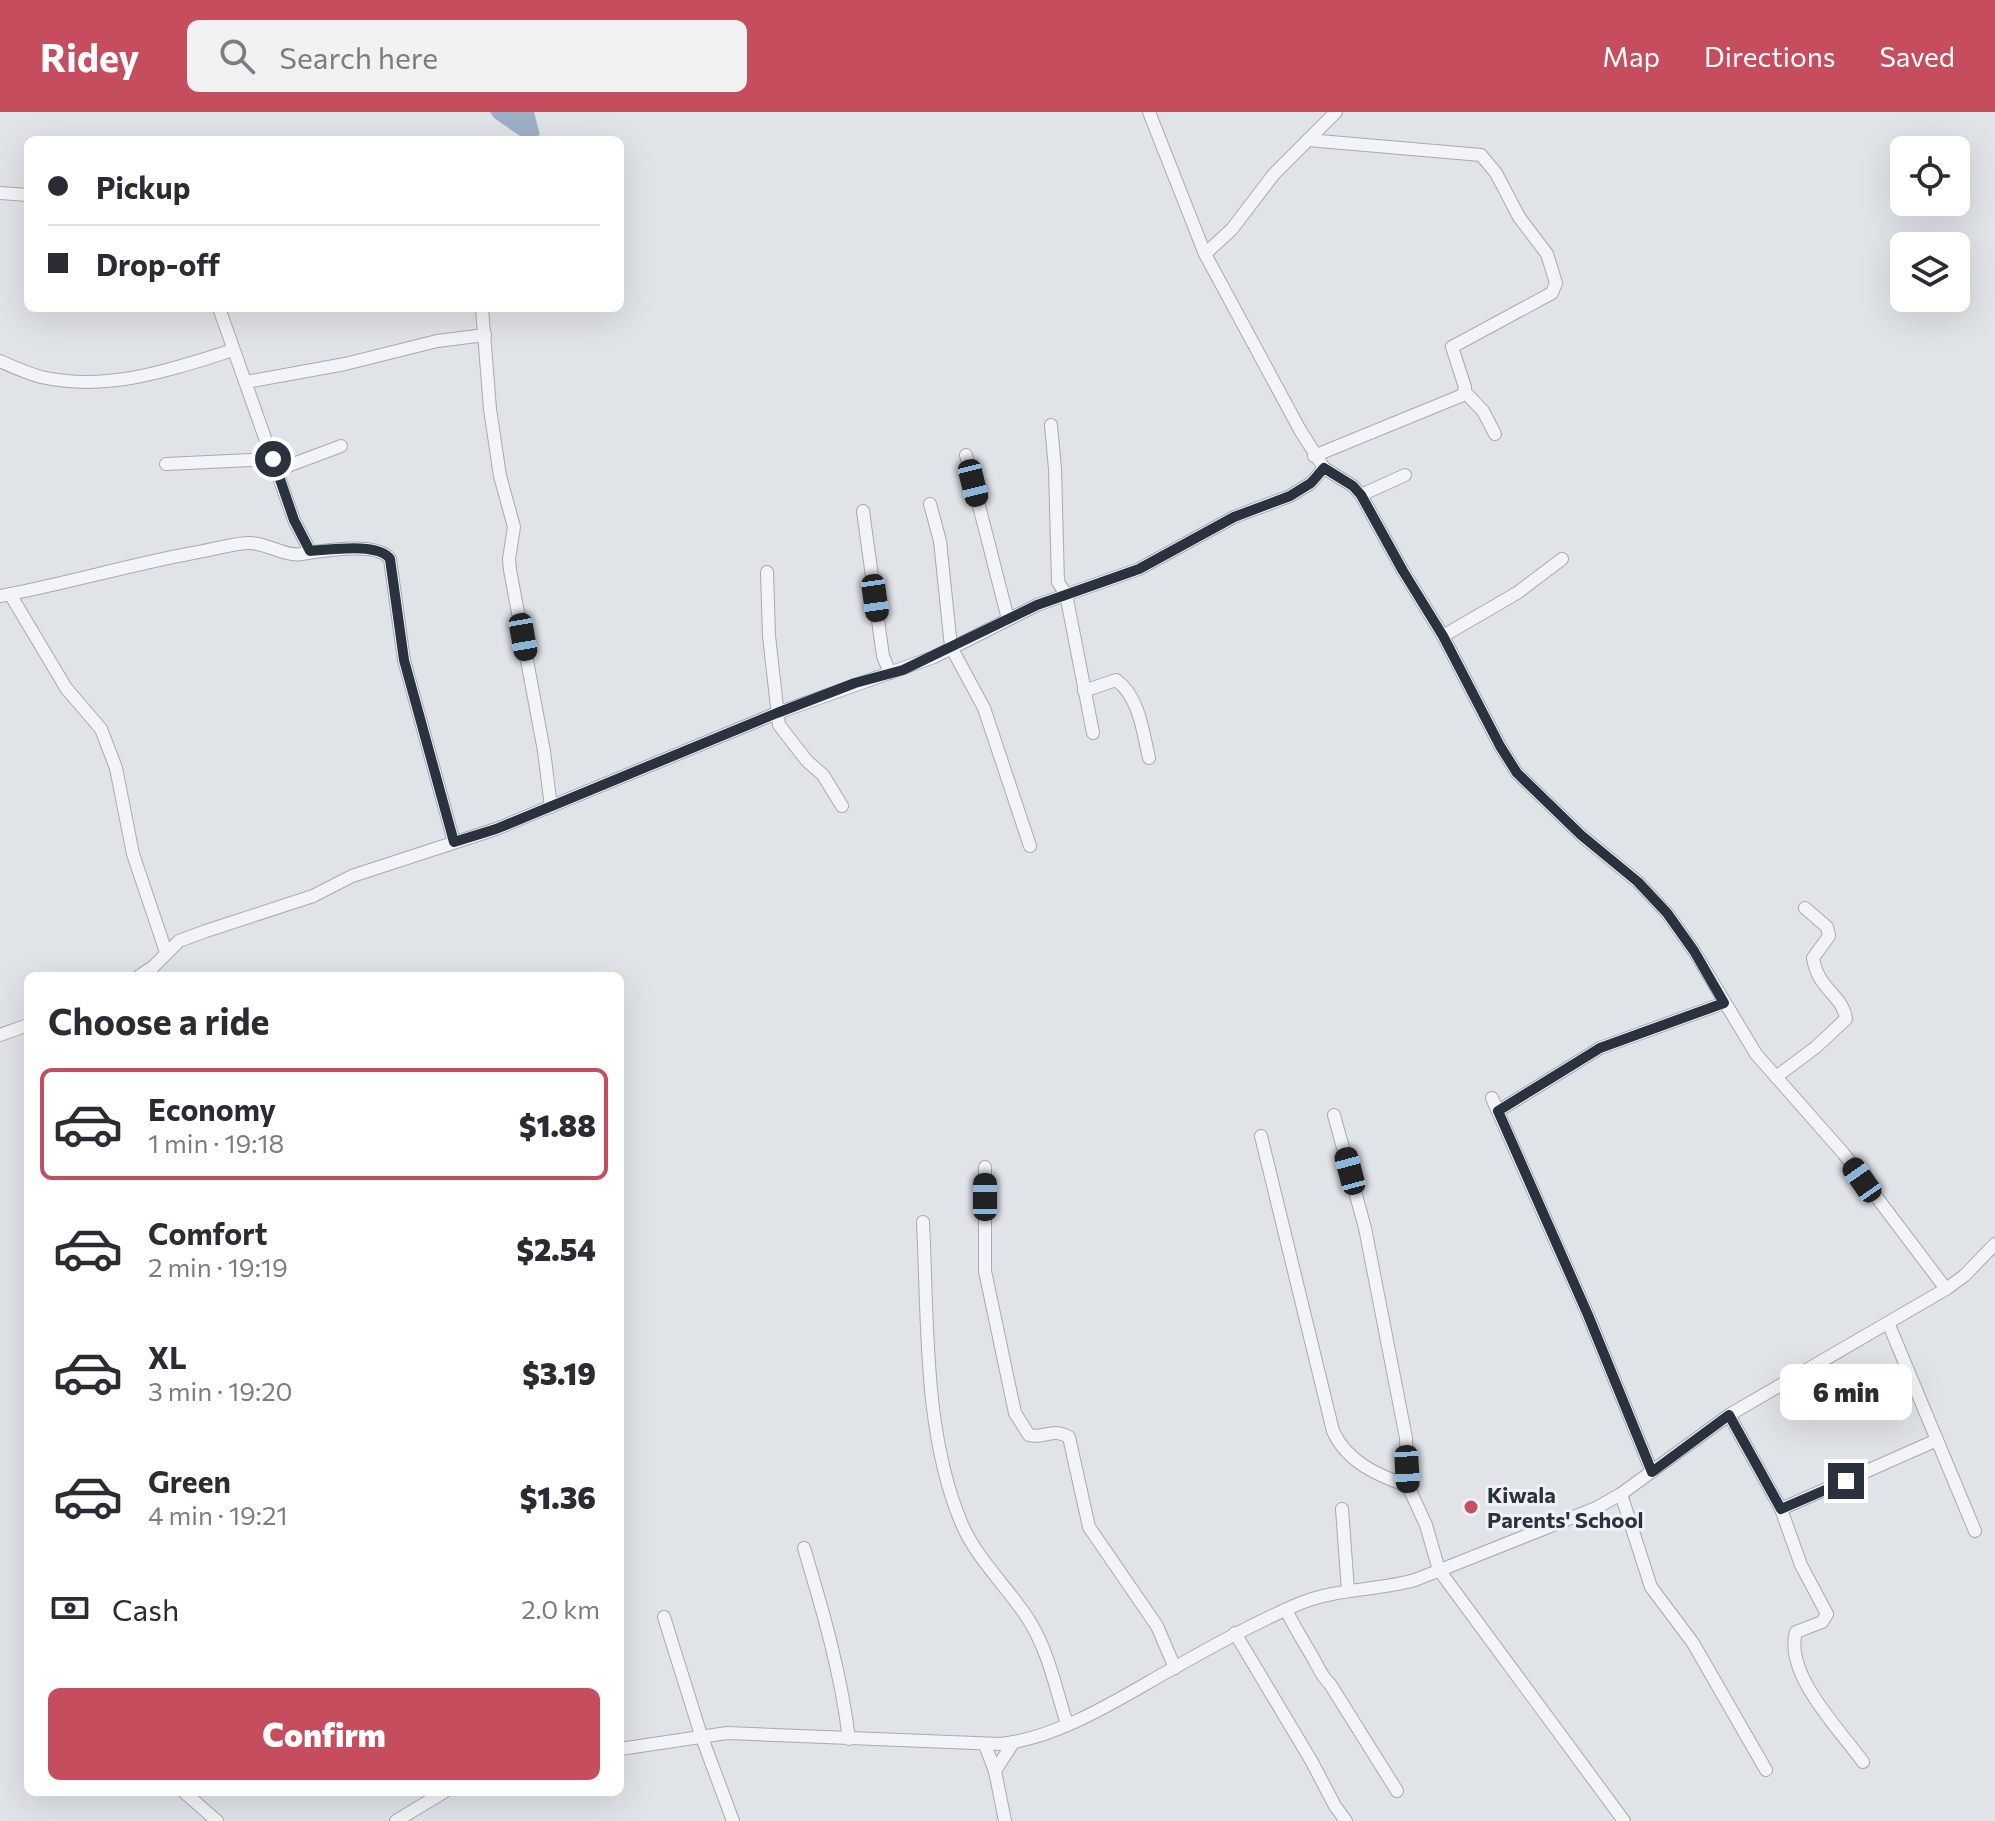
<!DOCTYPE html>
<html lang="en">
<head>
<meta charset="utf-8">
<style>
	body { margin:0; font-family:Commissioner,sans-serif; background:#f2f2f3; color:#2b2b33; height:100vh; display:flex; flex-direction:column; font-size:30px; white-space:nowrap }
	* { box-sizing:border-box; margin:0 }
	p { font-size:26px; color:#7c7c81 }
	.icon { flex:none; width:44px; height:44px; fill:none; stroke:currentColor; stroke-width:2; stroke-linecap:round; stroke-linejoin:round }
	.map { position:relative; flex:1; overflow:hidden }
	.sheet { position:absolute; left:24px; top:860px; width:600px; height:824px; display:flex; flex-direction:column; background:#fff; border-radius:12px; box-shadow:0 8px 32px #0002 }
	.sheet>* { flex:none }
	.banner { position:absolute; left:24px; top:24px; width:600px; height:176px; border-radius:12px; box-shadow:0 8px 32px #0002; display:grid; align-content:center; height:176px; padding:0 24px; background:#fff }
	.fabs { position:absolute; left:1890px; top:24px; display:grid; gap:16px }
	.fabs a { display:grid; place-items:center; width:80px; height:80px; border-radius:12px; background:#fff; box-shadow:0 8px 32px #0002; font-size:40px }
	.end { position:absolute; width:36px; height:36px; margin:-18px; border:10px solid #2a313f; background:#fff; box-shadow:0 0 0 4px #fff }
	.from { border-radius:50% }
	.bubble { position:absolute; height:56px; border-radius:12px; background:#fff; box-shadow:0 8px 32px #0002; font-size:26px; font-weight:800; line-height:56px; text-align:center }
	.car { position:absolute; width:24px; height:48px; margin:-24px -12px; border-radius:10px; box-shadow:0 0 6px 2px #0007; background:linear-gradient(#222 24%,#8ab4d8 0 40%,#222 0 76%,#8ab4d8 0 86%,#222 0) }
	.banner b { display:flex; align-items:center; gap:28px; height:76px; font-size:30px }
	.banner b+b { border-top:2px solid #e1e1e2 }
	.banner i { width:20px; height:20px; background:#2b2b33 }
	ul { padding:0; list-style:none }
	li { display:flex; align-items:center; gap:24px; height:112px; margin:0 16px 12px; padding:0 8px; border:4px solid transparent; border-radius:12px }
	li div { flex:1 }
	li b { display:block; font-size:30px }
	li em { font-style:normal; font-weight:800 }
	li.current { border-color:#c64d5d }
	li>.icon { width:72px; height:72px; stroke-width:1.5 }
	h2 { padding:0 24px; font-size:36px; line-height:96px }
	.pay { display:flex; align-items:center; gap:20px; height:88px; padding:0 24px; font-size:30px }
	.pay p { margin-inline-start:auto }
	.action { display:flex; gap:16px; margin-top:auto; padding:16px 24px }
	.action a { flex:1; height:92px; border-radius:12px; background:#c64d5d; color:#fff; font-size:32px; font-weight:800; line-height:92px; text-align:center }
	header { display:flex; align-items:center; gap:48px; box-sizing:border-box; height:112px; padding:0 40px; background:#c64d5d; color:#fff }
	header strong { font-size:38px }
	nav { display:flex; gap:44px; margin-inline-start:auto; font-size:28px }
	.search { width:560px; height:72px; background:#f2f2f3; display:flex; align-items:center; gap:20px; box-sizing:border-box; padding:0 28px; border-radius:12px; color:#7c7c81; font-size:30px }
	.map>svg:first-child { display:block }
	.water { fill:#9eb0c6 }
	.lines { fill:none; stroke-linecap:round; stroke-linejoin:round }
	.minor-casing { stroke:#a6aab2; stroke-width:14 }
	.minor { stroke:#f3f4f7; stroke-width:12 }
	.route { stroke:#2a313f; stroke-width:10 }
	.poi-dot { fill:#c64d5d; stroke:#f0f2f6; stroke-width:3 }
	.labels { text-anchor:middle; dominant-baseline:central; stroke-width:6; stroke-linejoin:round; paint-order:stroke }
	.poi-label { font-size:22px; font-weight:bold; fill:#2a313f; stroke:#f0f2f6; text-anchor:start }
</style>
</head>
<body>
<header>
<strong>Ridey</strong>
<div class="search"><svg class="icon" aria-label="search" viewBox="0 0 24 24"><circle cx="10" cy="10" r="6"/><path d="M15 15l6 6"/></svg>Search here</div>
<nav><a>Map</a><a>Directions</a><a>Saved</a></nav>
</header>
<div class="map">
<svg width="1995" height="1709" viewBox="0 0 1995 1709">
	<rect width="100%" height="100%" fill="#e0e3e8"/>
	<polygon class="water" points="490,0 534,0 540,23 526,28 494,6"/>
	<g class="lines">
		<defs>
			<g id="minor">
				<polyline points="1149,0 1205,142 1300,318 1324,356 1353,374 1361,383 1403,459 1443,524 1500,634 1517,661 1581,723 1638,770 1667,801 1694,839 1756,942 1844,1042 1946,1177"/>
				<polyline points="1308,28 1481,43 1496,61 1519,105 1547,142 1556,171 1552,181 1452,235 1465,275 1463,283 1314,344"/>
				<polyline points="0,81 28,83"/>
				<polyline points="1205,142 1232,117 1274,62 1336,0"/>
				<polyline points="219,196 294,408 310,439"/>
				<polyline points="482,196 490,297 500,364 514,415 509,447 510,458 544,639 551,695"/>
				<path d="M0,249C13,255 27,261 41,265C108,280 170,258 233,238"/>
				<polyline points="246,270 345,252 437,229 485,223"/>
				<polyline points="1465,280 1483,299 1495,322"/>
				<polyline points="1051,313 1055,357 1058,470 1066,482 1093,621"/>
				<polyline points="966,343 1008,507"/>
				<polyline points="166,352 273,347"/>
				<polyline points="277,358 341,334"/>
				<polyline points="1361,383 1405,363"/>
				<polyline points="930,392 940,429 951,535 984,596 1030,734"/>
				<polyline points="863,399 883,544 890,561"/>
				<polyline points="767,460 769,524 779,613 807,649 823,663 842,694"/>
				<polyline points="10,482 66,576 101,617 116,656 133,742 166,840"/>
				<path d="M0,484C65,472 128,453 193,441C211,438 230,432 248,431C266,430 284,445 302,442C321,439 378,429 390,447L404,548L454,730"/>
				<polyline points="1443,524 1517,481 1562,447"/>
				<path d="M1084,579L1116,568C1139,584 1143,620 1149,646"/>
				<polyline points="139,864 153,855 179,829 206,819 313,784 352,764 496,717 777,601 934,545 1037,493 1139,457 1234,405 1290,384 1311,371 1324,356"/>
				<polyline points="0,923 28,913"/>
				<path d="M1776,965L1816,935L1846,907C1843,883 1818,878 1813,846L1829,824L1827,815L1805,796"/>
				<polyline points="1492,986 1588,1203 1652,1360"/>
				<polyline points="1498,999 1600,936 1724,891"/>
				<polyline points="1334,1003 1365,1116 1406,1326 1408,1374"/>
				<path d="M1261,1024L1333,1319C1347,1350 1377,1363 1408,1374L1426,1413L1439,1458L1624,1709"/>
				<path d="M985,1055V1159L1015,1301L1029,1323C1045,1327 1052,1315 1069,1325L1089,1415L1157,1514L1175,1556"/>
				<path d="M923,1110C928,1207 923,1319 961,1410C976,1447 1009,1476 1030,1510C1049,1541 1056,1578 1067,1612"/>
				<polyline points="1889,1213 1975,1419"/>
				<path d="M1729,1303L1781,1397L1801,1453L1827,1502L1822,1510L1796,1520C1784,1562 1840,1618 1863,1650"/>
				<polyline points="1621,1382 1651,1475 1693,1531 1766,1658"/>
				<polyline points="1342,1397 1348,1478"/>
				<polyline points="1781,1397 1937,1328"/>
				<path d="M804,1436C823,1499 841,1561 849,1627"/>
				<path d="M1286,1498C1294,1514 1303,1529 1312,1544C1318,1554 1321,1564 1330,1572L1397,1679"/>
				<polyline points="664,1505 701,1623 733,1709"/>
				<polyline points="1235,1521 1312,1650 1335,1694 1346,1709"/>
				<polyline points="985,1633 995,1659 1005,1709"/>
				<path d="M620,1637L727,1621L1000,1632C1053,1627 1111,1592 1156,1566C1202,1540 1248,1514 1296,1493C1334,1476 1376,1479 1415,1468L1596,1396L1621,1382L1729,1303L1946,1177L1964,1164L1995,1132"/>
				<polyline points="995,1659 1013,1631"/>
				<polyline points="184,1680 217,1709"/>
				<polyline points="396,1709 444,1680"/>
			</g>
		</defs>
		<use href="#minor" class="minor-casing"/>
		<use href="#minor" class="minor"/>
	</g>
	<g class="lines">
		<path class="route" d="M273,347L294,408L310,439C329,438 379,430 390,447L404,548L454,730L496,717L777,601L855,571L903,558L1037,493L1139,457L1234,405L1290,384L1311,371L1324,356L1353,374L1361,383L1403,459L1443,524L1500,634L1517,661L1581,723L1638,770L1667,801L1694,839L1724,891L1600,936L1498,999L1588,1203L1652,1360L1729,1303L1781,1397L1846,1369"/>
	</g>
	<circle class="poi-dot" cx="1471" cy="1395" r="8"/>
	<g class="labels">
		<g class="poi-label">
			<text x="1487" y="1382">Kiwala<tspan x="1487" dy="25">Parents' School</tspan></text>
		</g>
	</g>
</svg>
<div class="fabs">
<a><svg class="icon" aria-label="locate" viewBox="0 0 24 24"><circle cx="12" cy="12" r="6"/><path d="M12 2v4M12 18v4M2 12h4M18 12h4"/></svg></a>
<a><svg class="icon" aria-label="layers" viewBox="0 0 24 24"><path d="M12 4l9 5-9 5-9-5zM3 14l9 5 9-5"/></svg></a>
</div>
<i class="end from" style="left:273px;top:347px"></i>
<i class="end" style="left:1846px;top:1369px"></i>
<div class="bubble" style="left:1780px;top:1252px;width:132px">6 min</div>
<i class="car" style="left:973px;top:371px;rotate:166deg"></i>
<i class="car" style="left:875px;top:486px;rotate:172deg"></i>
<i class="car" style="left:523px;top:525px;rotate:170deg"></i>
<i class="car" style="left:1350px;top:1059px;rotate:345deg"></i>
<i class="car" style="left:1862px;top:1068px;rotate:325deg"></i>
<i class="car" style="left:985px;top:1085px;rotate:0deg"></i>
<i class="car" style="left:1407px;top:1357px;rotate:177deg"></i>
<div class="banner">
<b><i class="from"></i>Pickup</b>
<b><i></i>Drop-off</b>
</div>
<section class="sheet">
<h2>Choose a ride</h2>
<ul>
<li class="current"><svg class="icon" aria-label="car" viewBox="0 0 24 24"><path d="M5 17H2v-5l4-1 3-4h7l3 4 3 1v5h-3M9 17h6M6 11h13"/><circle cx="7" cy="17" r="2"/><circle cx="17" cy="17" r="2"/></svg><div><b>Economy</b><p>1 min · 19:18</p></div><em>$1.88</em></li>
<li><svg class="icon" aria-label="car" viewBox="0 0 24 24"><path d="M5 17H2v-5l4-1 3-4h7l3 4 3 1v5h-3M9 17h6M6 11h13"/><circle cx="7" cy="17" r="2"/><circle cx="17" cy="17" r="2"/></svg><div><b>Comfort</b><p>2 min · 19:19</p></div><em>$2.54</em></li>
<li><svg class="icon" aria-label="car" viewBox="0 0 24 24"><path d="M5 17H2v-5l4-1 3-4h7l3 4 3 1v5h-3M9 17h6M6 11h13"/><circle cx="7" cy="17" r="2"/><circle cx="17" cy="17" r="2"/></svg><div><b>XL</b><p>3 min · 19:20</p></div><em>$3.19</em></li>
<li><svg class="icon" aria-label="car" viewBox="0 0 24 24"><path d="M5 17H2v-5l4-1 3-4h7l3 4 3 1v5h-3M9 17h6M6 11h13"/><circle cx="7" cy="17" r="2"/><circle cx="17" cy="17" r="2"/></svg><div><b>Green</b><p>4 min · 19:21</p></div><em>$1.36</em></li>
</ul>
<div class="pay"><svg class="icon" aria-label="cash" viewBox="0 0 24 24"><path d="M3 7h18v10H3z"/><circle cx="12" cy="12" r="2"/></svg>Cash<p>2.0 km</p></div>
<div class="action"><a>Confirm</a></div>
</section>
</div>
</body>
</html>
